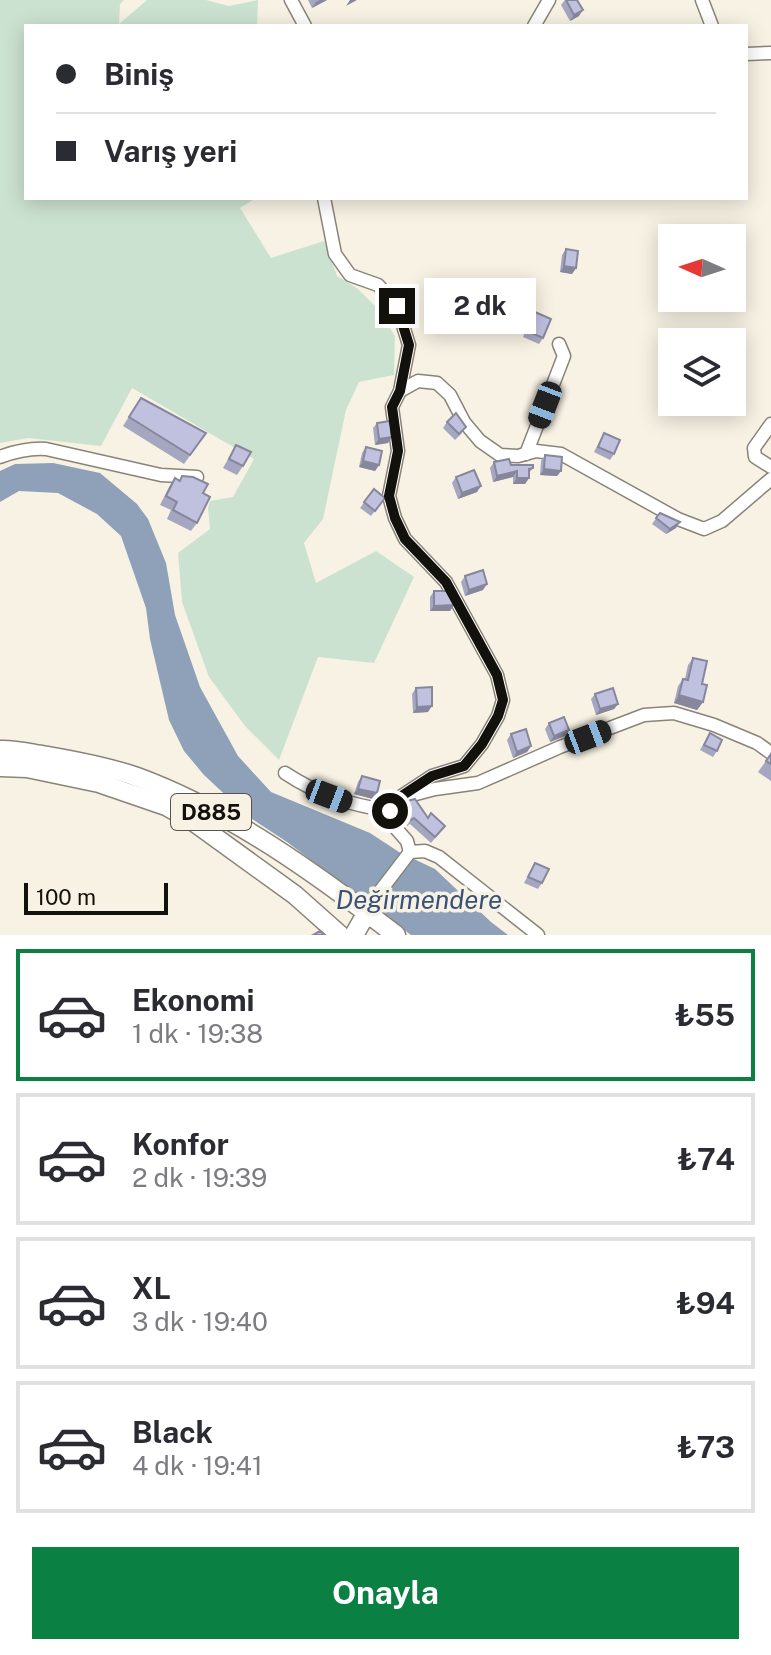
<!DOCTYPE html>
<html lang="tr">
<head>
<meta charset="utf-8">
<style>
	body { margin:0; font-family:"Public Sans",sans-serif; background:#f2f2f3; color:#2b2b33; height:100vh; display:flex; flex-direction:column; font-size:30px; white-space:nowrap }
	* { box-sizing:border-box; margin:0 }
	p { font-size:26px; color:#7c7c81 }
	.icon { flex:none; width:44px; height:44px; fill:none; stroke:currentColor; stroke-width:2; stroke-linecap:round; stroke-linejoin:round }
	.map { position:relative; height:935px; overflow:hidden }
	.panel { display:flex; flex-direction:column; background:#fff; flex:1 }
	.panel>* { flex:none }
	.hud { position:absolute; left:24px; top:24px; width:724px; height:176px; border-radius:0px; box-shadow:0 4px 20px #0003; display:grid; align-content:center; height:176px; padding:0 32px; background:#fff }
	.needle { width:52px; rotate:273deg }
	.controls { position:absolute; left:658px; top:224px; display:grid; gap:16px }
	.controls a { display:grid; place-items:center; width:88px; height:88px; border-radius:0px; background:#fff; box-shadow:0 4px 20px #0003; font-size:40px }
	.scale { position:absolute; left:24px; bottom:20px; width:144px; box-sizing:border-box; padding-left:8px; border:4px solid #13110c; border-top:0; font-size:22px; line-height:28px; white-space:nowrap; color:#13110c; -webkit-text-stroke:6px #f8f2e4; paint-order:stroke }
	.end { position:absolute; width:36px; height:36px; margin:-18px; border:10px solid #13110c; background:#fff; box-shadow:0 0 0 4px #fff }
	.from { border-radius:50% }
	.bubble { position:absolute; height:56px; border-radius:0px; background:#fff; box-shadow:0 4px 20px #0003; font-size:26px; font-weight:700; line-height:56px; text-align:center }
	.car { position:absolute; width:24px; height:48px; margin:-24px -12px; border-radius:10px; box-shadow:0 0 6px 2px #0007; background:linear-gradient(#222 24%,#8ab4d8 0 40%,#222 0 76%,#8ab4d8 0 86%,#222 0) }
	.hud b { display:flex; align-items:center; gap:28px; height:76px; font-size:30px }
	.hud b+b { border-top:2px solid #e1e1e2 }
	.hud i { width:20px; height:20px; background:#2b2b33 }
	ul { padding:14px 0 0; list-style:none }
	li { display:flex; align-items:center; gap:24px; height:132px; margin:0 16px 12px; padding:0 16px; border:4px solid #e1e1e2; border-radius:0px }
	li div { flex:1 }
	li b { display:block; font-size:30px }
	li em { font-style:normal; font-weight:700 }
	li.on { border-color:#0b8043 }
	li>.icon { width:72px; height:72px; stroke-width:1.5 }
	.primary-button { display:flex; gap:16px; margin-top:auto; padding:16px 32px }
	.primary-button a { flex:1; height:92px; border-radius:0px; background:#0b8043; color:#fff; font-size:32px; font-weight:700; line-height:92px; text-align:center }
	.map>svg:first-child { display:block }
	.green { fill:#cce2d0 }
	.water { fill:#8fa0b9 }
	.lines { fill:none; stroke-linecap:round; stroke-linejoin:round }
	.minor-casing { stroke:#898478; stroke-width:15 }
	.highway-casing { stroke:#898478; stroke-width:21 }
	.minor { stroke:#fff; stroke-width:12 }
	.highway { stroke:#fff; stroke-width:18 }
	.wall { fill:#a5a6c0 }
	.shaded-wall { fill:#86879c }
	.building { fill:#c0c1df; stroke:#86879c; stroke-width:2 }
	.route { stroke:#13110c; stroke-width:10 }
	.labels { text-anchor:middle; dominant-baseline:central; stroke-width:7; stroke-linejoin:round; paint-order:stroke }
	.shield { fill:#f8f2e4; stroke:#58544d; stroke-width:2 }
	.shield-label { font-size:22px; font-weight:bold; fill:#13110c }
	.water-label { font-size:26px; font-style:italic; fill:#375278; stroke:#f8f2e4 }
</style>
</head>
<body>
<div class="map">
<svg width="771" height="935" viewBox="0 0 771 935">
	<rect width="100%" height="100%" fill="#f8f2e4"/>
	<polygon class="green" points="0,0 124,0 120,4 119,24 147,0 206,0 229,6 258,0 257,26 26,26 26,198 256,198 240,208 271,258 324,241 337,276 358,289 376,307 395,336 394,375 359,382 346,410 323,519 304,543 316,583 376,551 414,577 374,663 318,657 279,760 245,726 209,677 182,602 178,553 210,529 208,508 210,501 233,497 254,459 132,388 101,446 28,438 0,443"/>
	<polygon class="water" points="53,463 100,473 137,504 148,519 166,563 175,615 200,687 238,756 271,792 370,833 399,852 435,869 491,922 508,935 411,935 287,842 249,817 204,775 184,751 169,720 150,639 146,608 121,536 97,514 58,493 19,491 0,502 0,471 15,464"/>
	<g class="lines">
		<defs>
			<g id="minor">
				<polyline points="291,0 305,26"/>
				<polyline points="702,0 712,26"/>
				<polyline points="534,26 549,0"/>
				<polyline points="746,54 771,53"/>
				<polyline points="324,198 335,254 350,275 378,285 397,306 409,345 400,391 392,407 398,451 389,496 395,518 405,539 446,582 497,675 503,700 498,716 482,744 464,766 432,776 397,799"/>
				<polyline points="400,391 418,381 437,383 450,395 464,422 480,441 500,455 518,456 536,451 561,454 678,519 704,529 722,521 771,479"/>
				<polyline points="771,424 754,448 755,457 771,467"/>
				<polyline points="526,454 564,356 559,344"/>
				<path d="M0,457C16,451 29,448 46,449L161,475L197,477"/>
				<path d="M285,773C318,795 351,805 390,811"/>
				<polyline points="410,852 407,841 393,825 390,811 397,799 435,789 478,783 560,747 644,715 674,713 714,725 757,743 771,753"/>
				<polyline points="371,915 371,903 410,852 425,851 439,857 538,935"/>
			</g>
			<g id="highway">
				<path d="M0,750C16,749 32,754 48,756C77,761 109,767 137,777C230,811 318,875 396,935"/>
				<polyline points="0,767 27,768 99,783 166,806 194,822 295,895 340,935"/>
				<polyline points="354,935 362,921 371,915"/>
			</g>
		</defs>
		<use href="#minor" class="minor-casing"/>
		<use href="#highway" class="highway-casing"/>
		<use href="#minor" class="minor"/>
		<use href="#highway" class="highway"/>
	</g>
	<g class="wall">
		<polygon points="308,0 327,0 312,8"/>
		<polygon points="565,0 577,0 579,16 570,21 561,5"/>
		<polygon points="566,249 576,268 572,274 560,272 562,255"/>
		<polygon points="535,312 543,338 539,344 523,337 531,317"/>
		<polygon points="141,398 206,433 184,464 123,426"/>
		<polygon points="447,422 462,433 455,440 443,428"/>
		<polygon points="377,423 388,443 375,445 373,428"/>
		<polygon points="604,433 614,454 610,460 594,452"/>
		<polygon points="236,445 243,466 237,475 223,468"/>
		<polygon points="366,447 379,465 375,471 359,467 362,453"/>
		<polygon points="545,455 561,471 557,476 540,475 541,461"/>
		<polygon points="494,462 511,465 533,468 529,473 529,478 525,484 513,484 513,477 493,482 490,468"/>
		<polygon points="182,476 203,493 197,523 191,531 167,519 171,510 160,505 169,487 175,478 180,480"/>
		<polygon points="456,477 477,492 458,499 452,483"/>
		<polygon points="374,489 385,498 371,516 360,508"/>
		<polygon points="660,513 676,528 666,534 652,524"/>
		<polygon points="465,576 483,590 465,596 461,582"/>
		<polygon points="434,591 454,605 450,611 430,611 430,597"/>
		<polygon points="693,658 702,684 703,702 697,710 674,703 678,686 683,679 685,679 688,665"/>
		<polygon points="416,688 428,712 413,713 412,694"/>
		<polygon points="595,694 618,704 614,709 596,715 591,699"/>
		<polygon points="549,723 565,736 550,742 545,729"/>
		<polygon points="710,733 717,751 713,757 700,750"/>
		<polygon points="511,734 531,746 527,752 513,758 507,740"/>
		<polygon points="771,754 771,781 758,772"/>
		<polygon points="362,776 373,799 354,794 358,782"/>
		<polygon points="407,801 428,818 445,826 431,843 410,824 407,826 400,813"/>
		<polygon points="535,863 542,883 538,889 524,883"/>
	</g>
	<g class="shaded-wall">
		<polygon points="320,0 327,0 312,8 316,2"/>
		<polygon points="350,0 357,0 346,6"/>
		<polygon points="583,10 579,16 570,21 574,15"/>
		<polygon points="564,266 576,268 572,274 560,272"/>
		<polygon points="392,437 388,443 375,445 379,439"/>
		<polygon points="363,461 379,465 375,471 359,467"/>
		<polygon points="544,469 561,471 557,476 540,475"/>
		<polygon points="517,471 513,477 493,482 497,476"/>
		<polygon points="517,478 529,478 525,484 513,484"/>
		<polygon points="481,486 477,492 458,499 462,493"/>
		<polygon points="680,522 676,528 666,534 670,529"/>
		<polygon points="487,584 483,590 465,596 469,590"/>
		<polygon points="454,605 450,611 430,611 434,606"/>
		<polygon points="679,695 703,702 697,710 674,703"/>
		<polygon points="618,704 614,709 596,715 600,709"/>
		<polygon points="432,706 428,712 413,713 417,707"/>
		<polygon points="569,730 565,736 550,742 554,736"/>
		<polygon points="531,746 527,752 513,758 517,752"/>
		<polygon points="358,789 377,793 373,799 354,794"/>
	</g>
	<g class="building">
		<polygon points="566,0 577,0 583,10 574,15"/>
		<polygon points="566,249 578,251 576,268 564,266"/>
		<polygon points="535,312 551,319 543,338 527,331"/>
		<polygon points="141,398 206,433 190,455 129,417"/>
		<polygon points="456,413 466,427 459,434 447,422"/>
		<polygon points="390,421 392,437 379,439 377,423"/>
		<polygon points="604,433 620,440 614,454 598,447"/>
		<polygon points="236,445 251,452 243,466 229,459"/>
		<polygon points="366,447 382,451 379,465 363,461"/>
		<polygon points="545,455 562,457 561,471 544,469"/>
		<polygon points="509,459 511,465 533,465 533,468 529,469 529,478 517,478 517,471 497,476 494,462"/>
		<polygon points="474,470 481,486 462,493 456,477"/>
		<polygon points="182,476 193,477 208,484 203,493 210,497 197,523 173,510 177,502 166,496 175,478 180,481"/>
		<polygon points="374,489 385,498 375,511 364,502"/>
		<polygon points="660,513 680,522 670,529 656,518"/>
		<polygon points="483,570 487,584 469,590 465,576"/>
		<polygon points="434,591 448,591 454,605 434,606"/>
		<polygon points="693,658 707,661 702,684 707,685 703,702 679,695 683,679 688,680"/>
		<polygon points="432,687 432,706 417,707 416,688"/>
		<polygon points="613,688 618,704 600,709 595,694"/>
		<polygon points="564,717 569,730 554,736 549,723"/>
		<polygon points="526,729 531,746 517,752 511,734"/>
		<polygon points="710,733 722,740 717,751 704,745"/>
		<polygon points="771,754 771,764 766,761"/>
		<polygon points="362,776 380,781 377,793 358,789"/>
		<polygon points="415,799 428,818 431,813 445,826 435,837 414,818 411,820 404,807 407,801"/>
		<polygon points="535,863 549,869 542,883 528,877"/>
		<polygon points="320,931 325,935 313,935"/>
	</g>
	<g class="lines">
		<polyline class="route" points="390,811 397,799 432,776 464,766 482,744 498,716 503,700 497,675 446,582 405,539 395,518 389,496 398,451 392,407 400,391 409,345 397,306"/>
	</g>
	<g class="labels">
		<rect class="shield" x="171" y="794" width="80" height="36" rx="6"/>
		<g class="shield-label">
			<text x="211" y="812">D885</text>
		</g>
		<g class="water-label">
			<text x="419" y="899">Değirmendere</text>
		</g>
	</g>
</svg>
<div class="controls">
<a><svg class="needle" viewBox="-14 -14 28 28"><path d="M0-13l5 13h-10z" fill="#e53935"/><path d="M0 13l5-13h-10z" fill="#7c7c81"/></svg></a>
<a><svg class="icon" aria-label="layers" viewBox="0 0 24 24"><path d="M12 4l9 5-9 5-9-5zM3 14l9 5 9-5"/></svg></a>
</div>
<div class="scale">100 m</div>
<i class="end from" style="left:390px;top:811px"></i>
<i class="end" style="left:397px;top:306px"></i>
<div class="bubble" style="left:424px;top:278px;width:112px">2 dk</div>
<i class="car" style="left:545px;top:405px;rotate:201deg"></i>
<i class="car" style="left:588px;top:737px;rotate:69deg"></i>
<i class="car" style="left:329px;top:796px;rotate:111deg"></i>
<div class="hud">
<b><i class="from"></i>Biniş</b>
<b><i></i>Varış yeri</b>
</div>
</div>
<section class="panel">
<ul>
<li class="on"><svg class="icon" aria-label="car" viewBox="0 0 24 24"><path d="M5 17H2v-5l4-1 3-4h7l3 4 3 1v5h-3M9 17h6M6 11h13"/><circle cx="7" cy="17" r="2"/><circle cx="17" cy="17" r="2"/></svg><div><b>Ekonomi</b><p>1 dk · 19:38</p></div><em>₺55</em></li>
<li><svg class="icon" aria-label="car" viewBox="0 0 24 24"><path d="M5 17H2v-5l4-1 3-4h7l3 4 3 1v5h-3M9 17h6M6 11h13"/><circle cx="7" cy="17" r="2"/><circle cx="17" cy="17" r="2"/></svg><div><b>Konfor</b><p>2 dk · 19:39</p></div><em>₺74</em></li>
<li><svg class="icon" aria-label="car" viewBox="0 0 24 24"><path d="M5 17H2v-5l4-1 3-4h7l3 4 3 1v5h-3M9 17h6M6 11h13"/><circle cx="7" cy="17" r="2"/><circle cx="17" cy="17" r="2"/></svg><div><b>XL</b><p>3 dk · 19:40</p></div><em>₺94</em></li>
<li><svg class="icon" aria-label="car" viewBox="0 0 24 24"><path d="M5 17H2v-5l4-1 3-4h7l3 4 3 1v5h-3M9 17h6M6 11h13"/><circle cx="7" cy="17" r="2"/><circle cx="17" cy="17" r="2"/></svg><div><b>Black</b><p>4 dk · 19:41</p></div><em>₺73</em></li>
</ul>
<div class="primary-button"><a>Onayla</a></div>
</section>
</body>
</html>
